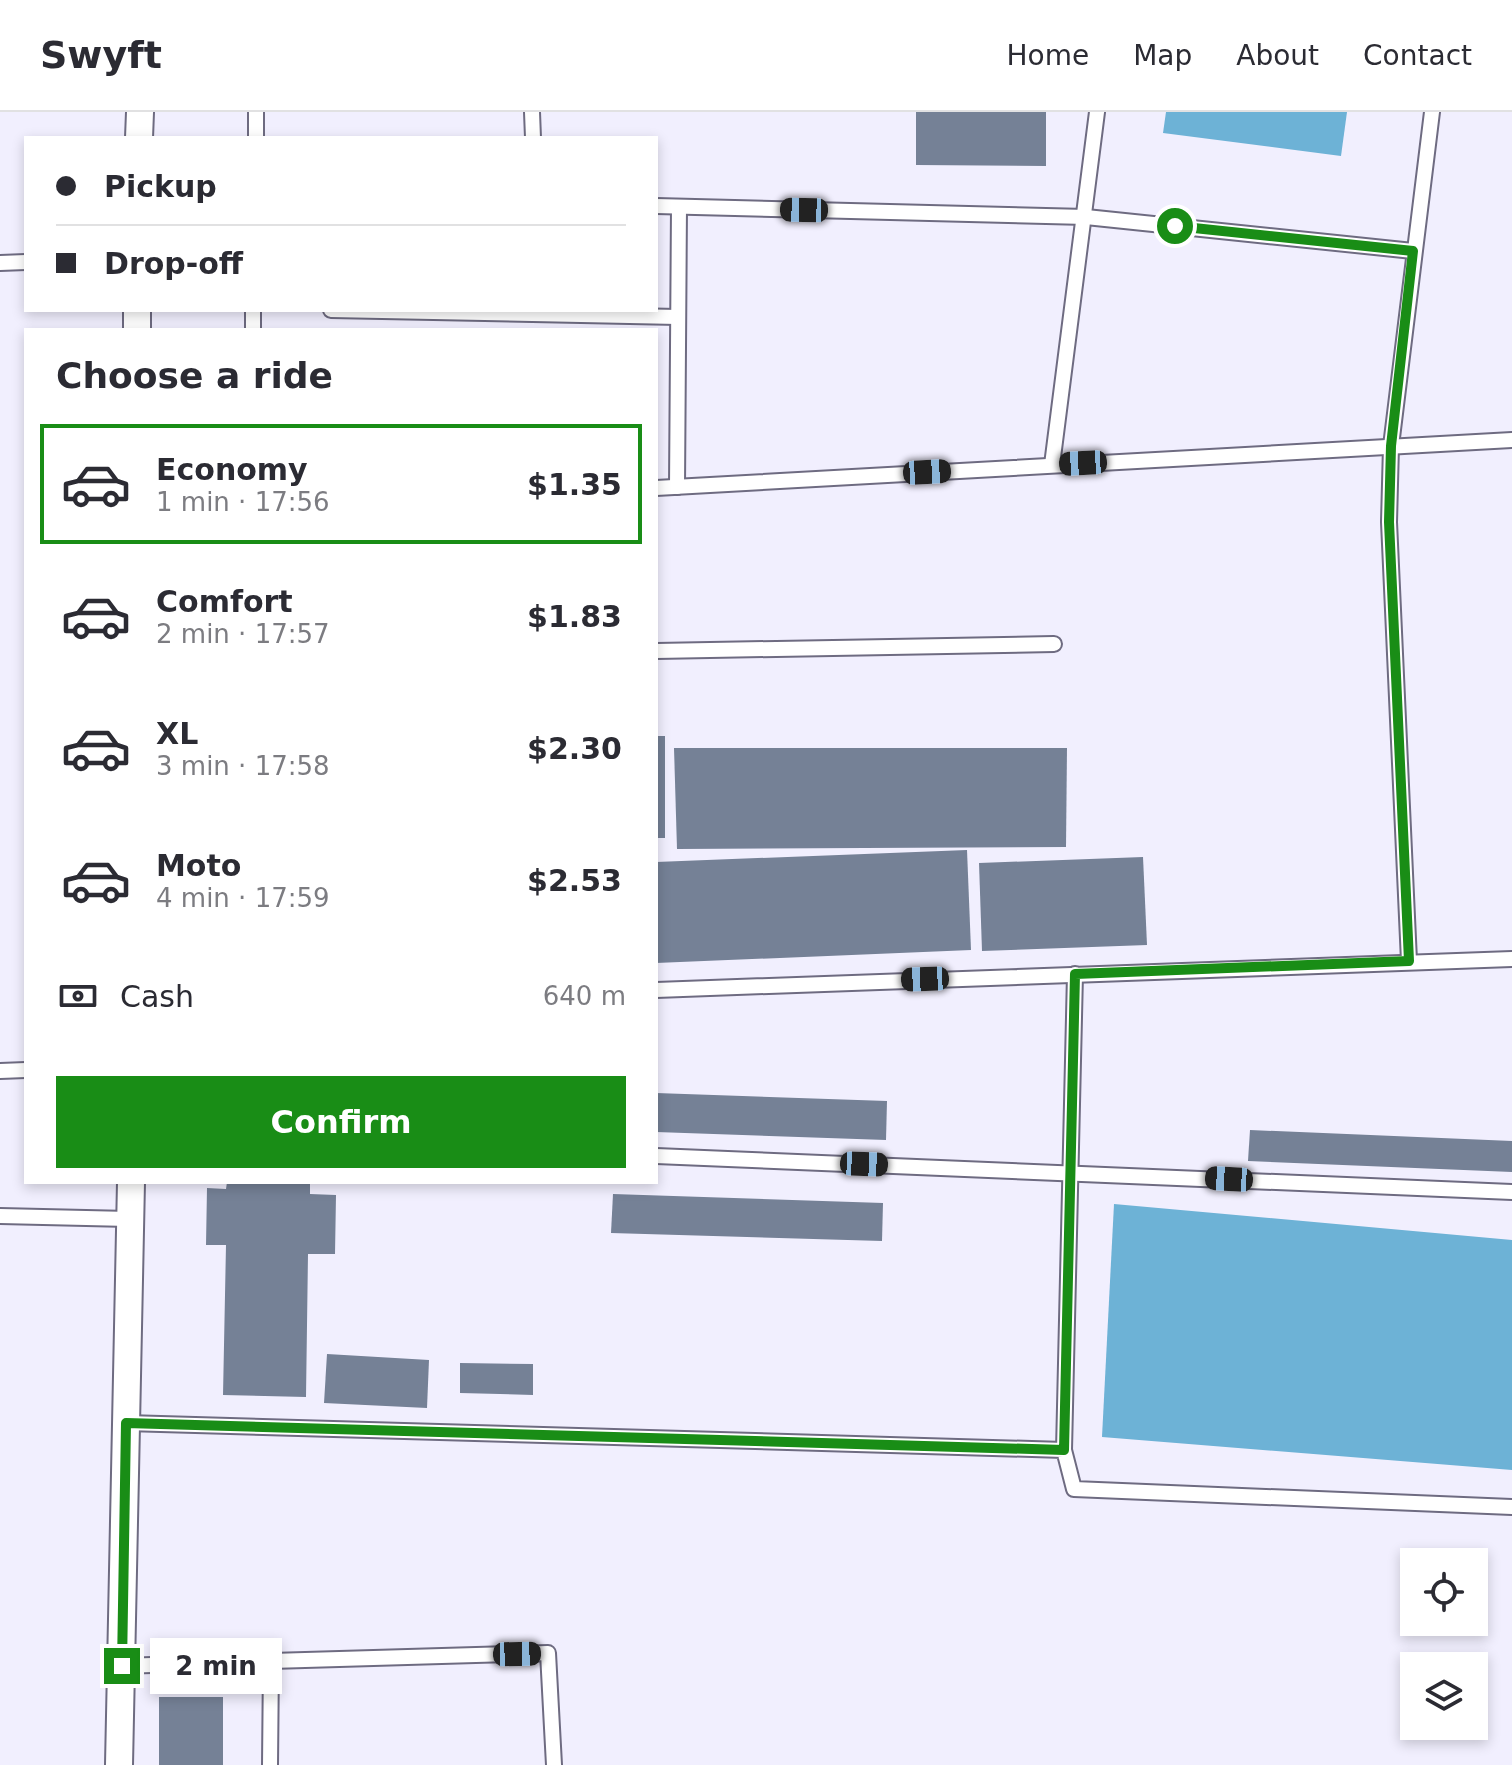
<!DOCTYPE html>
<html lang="en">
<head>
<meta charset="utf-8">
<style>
	body { margin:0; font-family:"DejaVu Sans",sans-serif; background:#f7f7f7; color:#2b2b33; height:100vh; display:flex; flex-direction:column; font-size:30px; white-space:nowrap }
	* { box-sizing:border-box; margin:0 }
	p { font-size:26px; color:#7c7c81 }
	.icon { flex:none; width:44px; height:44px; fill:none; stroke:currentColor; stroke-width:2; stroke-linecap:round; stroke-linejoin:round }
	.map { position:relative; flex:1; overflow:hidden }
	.side { position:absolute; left:24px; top:216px; width:634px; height:856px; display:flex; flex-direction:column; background:#fff; border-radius:0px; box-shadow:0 4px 12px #0003 }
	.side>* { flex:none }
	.guide { position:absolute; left:24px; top:24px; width:634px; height:176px; border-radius:0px; box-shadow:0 4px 12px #0003; display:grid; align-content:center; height:176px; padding:0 32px; background:#fff }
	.fabs { position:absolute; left:1400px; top:1436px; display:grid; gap:16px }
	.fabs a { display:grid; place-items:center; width:88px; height:88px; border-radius:0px; background:#fff; box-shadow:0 4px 12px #0003; font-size:40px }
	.end { position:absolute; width:36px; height:36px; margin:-18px; border:10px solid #198d16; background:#fff; box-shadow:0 0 0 4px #fff }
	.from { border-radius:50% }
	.bubble { position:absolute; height:56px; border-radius:0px; background:#fff; box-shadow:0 4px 12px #0003; font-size:26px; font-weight:600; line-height:56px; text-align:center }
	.car { position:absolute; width:24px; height:48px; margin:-24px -12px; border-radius:10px; box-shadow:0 0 6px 2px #0007; background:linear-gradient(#222 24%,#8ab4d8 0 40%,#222 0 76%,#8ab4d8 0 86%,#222 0) }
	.guide b { display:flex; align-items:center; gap:28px; height:76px; font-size:30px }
	.guide b+b { border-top:2px solid #e1e1e2 }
	.guide i { width:20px; height:20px; background:#2b2b33 }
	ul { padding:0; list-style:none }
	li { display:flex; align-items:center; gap:24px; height:120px; margin:0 16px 12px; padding:0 16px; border:4px solid transparent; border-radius:0px }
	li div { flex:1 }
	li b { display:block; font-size:30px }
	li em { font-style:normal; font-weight:600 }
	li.on { border-color:#198d16 }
	li>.icon { width:72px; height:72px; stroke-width:1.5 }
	h2 { padding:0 32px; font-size:36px; line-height:96px }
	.pay { display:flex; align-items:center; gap:20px; height:88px; padding:0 32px; font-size:30px }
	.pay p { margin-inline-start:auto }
	.button { display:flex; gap:16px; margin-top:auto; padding:16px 32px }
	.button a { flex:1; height:92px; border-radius:0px; background:#198d16; color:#fff; font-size:32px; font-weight:600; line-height:92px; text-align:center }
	header { display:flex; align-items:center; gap:48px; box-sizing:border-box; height:112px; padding:0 40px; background:#fff; border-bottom:2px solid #e1e1e2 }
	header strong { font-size:38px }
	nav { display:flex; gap:44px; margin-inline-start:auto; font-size:28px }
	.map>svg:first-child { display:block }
	.water { fill:#6db2d6 }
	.building { fill:#758196 }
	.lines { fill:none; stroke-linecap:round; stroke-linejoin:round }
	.service-casing { stroke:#6e6b81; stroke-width:18 }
	.minor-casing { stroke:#6e6b81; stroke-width:30 }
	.service { stroke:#fff; stroke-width:14 }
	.minor { stroke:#fff; stroke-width:26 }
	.route { stroke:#198d16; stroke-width:10 }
</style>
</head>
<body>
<header>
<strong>Swyft</strong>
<nav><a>Home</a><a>Map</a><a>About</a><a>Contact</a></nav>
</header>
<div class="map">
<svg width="1512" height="1653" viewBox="0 0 1512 1653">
	<rect width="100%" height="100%" fill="#f1effe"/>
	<g class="water">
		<polygon points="1166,0 1347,0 1341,44 1163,21"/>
		<polygon points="1114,1092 1512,1128 1512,1358 1102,1325"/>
	</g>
	<g class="building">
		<polygon points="916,0 1046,0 1046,54 916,53"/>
		<rect x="656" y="624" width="9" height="102"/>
		<polygon points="674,636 1067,636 1066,735 677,737"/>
		<polygon points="967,738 971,838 656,851 656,750"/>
		<polygon points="1143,745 1147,833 982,839 979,751"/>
		<polygon points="656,981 887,989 886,1028 656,1020"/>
		<polygon points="1250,1018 1512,1029 1512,1060 1248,1049"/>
		<polygon points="227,1070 310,1070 310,1082 336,1083 335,1142 308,1142 306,1285 223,1283 226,1133 206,1133 207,1076 226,1077"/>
		<polygon points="613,1082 883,1091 882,1129 611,1121"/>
		<polygon points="327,1242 429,1248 427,1296 324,1291"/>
		<polygon points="460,1251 533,1252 533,1283 460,1281"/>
		<rect x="159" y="1585" width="64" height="68"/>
	</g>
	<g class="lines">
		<defs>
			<g id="service">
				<polyline points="532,0 533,26"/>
				<polyline points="256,26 256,0"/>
				<polyline points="656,94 1086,105 1413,139"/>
				<polyline points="0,151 26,150"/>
				<polyline points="331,198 678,205"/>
				<polyline points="253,218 253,198"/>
				<polyline points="1052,353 1097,0"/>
				<polyline points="677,375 679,95"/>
				<polyline points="656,376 1512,328"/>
				<polyline points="656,539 1054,532"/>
				<polyline points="1409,849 1389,410 1391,334 1432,0"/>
				<polyline points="656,878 1512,847"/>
				<polyline points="0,959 26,958"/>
				<polyline points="656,1044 1512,1080"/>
				<polyline points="0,1104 129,1107"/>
				<polyline points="126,1311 1064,1338 1074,1377 1512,1395"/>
				<polyline points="1064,1338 1075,862"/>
				<polyline points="271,1549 548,1541 554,1653"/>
				<polyline points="122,1554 271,1549 270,1653"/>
			</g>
			<g id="minor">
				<polyline points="139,26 140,0"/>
				<polyline points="137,218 137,198"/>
				<polyline points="119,1653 131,1070"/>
			</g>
		</defs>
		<use href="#service" class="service-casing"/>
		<use href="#minor" class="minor-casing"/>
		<use href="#service" class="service"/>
		<use href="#minor" class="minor"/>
	</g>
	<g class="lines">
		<polyline class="route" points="122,1554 126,1311 1064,1338 1075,862 1409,849 1389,410 1391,334 1413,139 1175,114"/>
	</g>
</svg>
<div class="fabs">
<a><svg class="icon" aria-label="locate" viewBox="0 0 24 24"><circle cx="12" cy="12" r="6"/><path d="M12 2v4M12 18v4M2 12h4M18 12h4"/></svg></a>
<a><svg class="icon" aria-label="layers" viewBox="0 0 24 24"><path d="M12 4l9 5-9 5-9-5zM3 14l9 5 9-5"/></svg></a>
</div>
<i class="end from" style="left:1175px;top:114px"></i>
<i class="end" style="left:122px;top:1554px"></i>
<div class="bubble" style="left:150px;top:1526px;width:132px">2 min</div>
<i class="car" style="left:804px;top:98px;rotate:271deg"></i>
<i class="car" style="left:1083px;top:351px;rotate:267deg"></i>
<i class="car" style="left:927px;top:360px;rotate:87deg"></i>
<i class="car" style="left:925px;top:867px;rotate:268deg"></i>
<i class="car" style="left:864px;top:1052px;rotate:92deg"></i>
<i class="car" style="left:1229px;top:1067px;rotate:273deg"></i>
<i class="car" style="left:517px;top:1542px;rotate:89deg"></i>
<div class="guide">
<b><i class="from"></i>Pickup</b>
<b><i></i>Drop-off</b>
</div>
<section class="side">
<h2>Choose a ride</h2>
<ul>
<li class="on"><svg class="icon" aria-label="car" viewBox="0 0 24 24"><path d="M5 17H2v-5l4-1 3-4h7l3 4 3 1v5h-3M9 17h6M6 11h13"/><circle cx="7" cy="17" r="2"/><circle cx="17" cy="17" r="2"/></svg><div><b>Economy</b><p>1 min · 17:56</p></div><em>$1.35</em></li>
<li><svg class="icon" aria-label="car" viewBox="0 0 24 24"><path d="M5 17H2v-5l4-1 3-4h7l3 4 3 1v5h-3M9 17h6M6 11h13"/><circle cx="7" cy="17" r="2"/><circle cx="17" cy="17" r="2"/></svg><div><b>Comfort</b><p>2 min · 17:57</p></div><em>$1.83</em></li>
<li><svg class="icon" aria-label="car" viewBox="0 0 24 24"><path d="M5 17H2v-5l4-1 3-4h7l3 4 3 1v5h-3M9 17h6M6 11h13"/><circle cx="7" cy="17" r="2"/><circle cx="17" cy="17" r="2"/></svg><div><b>XL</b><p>3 min · 17:58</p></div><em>$2.30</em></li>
<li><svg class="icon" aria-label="car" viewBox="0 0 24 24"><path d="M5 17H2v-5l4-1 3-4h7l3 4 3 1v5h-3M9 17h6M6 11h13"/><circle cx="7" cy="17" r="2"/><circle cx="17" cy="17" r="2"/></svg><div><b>Moto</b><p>4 min · 17:59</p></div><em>$2.53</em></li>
</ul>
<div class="pay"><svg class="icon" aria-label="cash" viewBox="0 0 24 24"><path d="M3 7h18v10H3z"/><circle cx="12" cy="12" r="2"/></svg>Cash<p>640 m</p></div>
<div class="button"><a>Confirm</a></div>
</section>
</div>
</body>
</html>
